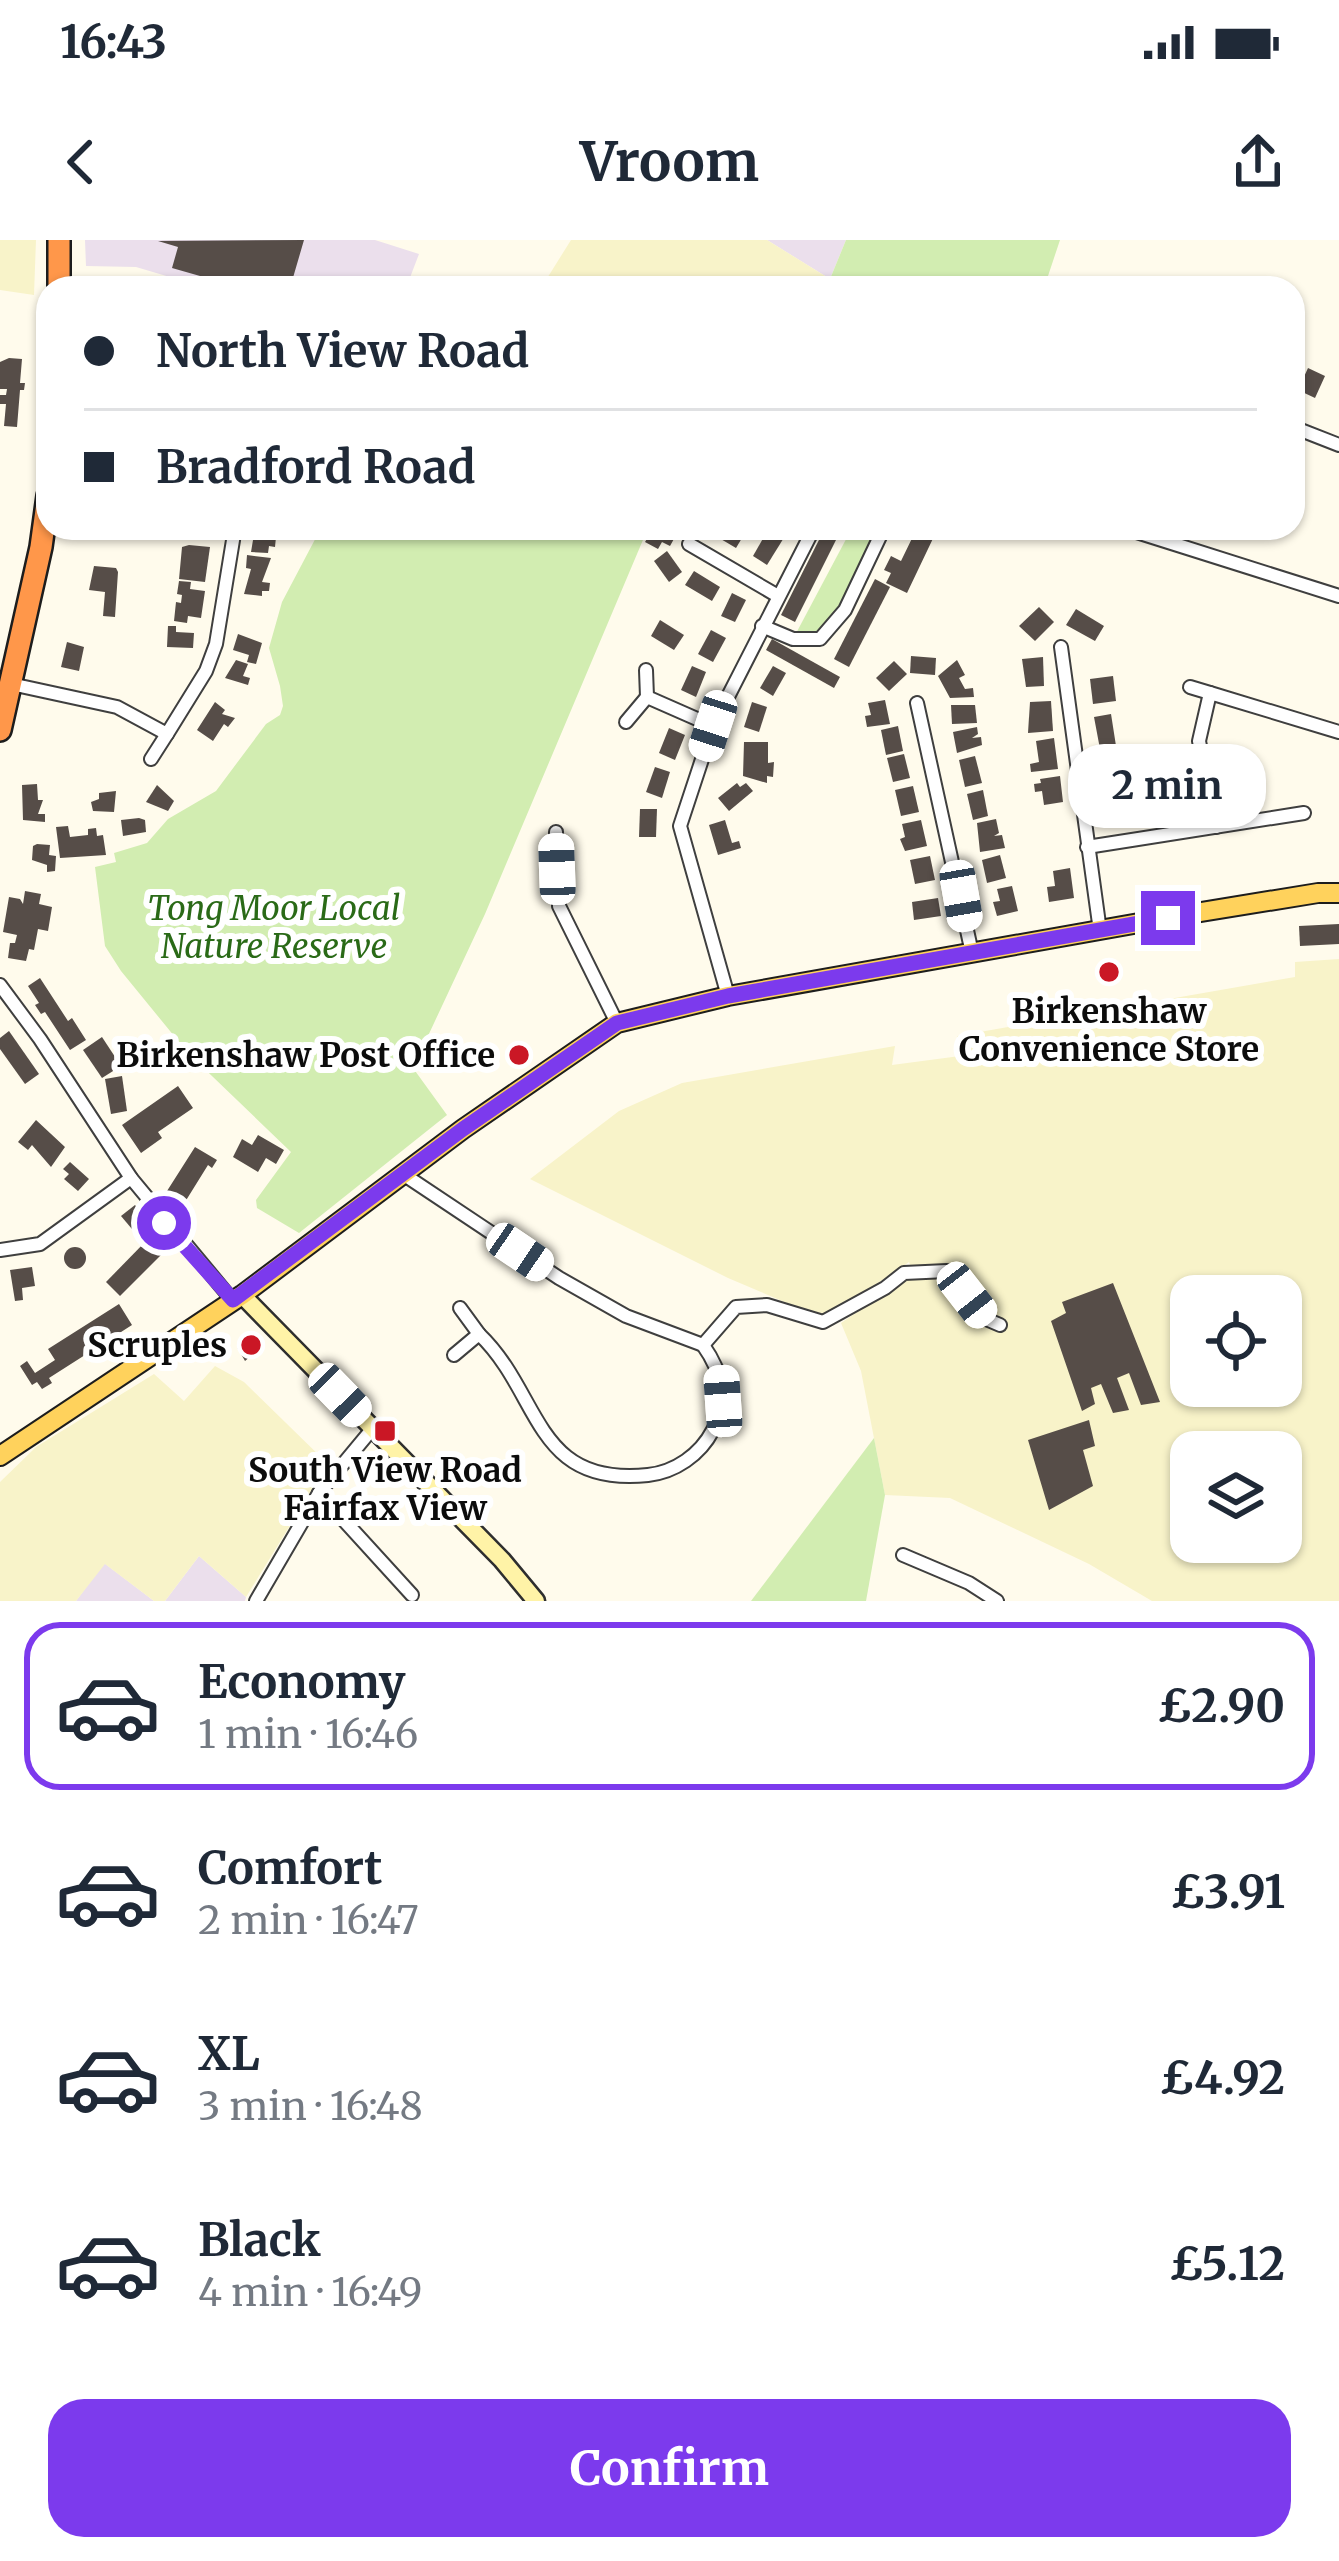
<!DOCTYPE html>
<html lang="en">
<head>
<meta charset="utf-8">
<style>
	body { margin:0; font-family:Merriweather,serif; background:#f6f6f7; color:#1f2937; height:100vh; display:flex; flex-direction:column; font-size:45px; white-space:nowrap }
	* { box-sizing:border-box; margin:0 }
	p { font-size:39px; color:#747a83 }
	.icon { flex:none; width:66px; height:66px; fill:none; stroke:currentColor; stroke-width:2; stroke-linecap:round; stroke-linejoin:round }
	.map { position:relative; height:1361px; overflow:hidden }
	.panel { display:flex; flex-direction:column; background:#fff; flex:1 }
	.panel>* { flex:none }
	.guide { position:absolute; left:36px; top:36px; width:1269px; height:264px; border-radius:36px; box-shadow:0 3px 9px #0004; display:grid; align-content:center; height:264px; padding:0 48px; background:#fff }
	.tools { position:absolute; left:1170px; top:1035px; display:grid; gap:24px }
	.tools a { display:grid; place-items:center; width:132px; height:132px; border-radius:24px; background:#fff; box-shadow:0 3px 9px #0004; font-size:60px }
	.end { position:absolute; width:54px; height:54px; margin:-27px; border:15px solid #7c3aed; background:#fff; box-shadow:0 0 0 6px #fff }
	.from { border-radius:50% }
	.bubble { position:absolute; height:84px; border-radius:36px; background:#fff; box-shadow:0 3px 9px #0004; font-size:39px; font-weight:700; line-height:84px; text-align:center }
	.car { position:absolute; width:36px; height:72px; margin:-36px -18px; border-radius:15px; box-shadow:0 0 9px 3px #0007; background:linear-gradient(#fff 24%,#345 0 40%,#fff 0 76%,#345 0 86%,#fff 0) }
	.guide b { display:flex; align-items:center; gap:42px; height:114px; font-size:45px }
	.guide b+b { border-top:3px solid #e0e1e3 }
	.guide i { width:30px; height:30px; background:#1f2937 }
	ul { padding:21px 0 0; list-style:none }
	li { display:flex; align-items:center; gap:36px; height:168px; margin:0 24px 18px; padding:0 24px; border:6px solid transparent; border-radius:36px }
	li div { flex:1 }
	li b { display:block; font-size:45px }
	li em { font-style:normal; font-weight:700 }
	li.current { border-color:#7c3aed }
	li>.icon { width:108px; height:108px; stroke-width:1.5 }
	.action { display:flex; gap:24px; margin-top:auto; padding:24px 48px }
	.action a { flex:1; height:138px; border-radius:36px; background:#7c3aed; color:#fff; font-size:48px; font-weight:700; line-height:138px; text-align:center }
	.status { display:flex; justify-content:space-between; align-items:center; height:84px; padding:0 60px; background:#fff; direction:ltr }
	.status svg { height:33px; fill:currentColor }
	header { display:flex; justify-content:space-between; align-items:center; height:156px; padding:0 48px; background:#fff; font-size:54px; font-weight:700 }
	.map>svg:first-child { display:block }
	.industrial { fill:#ebdfec }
	.farmland { fill:#f8f3c9; fill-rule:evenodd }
	.green { fill:#d2edb1 }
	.building { fill:#564d48 }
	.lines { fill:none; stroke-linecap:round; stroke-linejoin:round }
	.street-casing { stroke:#3f3f3f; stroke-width:16 }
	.secondary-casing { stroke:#2e2e2e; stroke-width:21 }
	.primary-casing { stroke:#1d1d1d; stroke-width:22 }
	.highway-casing { stroke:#1d1d1d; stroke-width:26 }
	.street { stroke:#fff; stroke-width:12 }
	.secondary { stroke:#fff3a7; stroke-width:16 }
	.primary { stroke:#ffd25c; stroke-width:18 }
	.highway { stroke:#ff974a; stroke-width:21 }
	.route { stroke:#7c3aed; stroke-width:15 }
	.poi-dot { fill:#ca1725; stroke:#fff; stroke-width:4.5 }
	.labels { text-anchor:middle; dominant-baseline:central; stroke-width:12; stroke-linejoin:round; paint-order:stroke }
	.park-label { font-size:33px; font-style:italic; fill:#2a6a17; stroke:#fff }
	.poi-label { font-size:33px; font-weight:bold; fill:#0c0c0c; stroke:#fff }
</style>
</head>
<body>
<div class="status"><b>16:43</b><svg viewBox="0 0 49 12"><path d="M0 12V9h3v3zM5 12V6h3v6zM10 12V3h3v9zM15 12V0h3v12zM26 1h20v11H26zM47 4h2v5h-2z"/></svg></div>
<header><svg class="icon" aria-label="back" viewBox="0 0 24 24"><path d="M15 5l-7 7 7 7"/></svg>Vroom<svg class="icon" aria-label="share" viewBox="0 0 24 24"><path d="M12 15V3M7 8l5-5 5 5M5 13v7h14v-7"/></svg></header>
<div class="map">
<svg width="1339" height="1361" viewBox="0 0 1339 1361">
	<rect width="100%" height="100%" fill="#fffbec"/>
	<g class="industrial">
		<polygon points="85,0 375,0 419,14 406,48 207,48 136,27 86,26"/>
		<polygon points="767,0 846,0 830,39"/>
		<polygon points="199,1316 246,1357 245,1361 165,1361"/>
		<polygon points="104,1323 154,1361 76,1361"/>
	</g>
	<g class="farmland">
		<polygon points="0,0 36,0 34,55 0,50"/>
		<polygon points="571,0 767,0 830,39 825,48 541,48"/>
		<path d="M1339,719V1361H1152L1089,1324L950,1258L885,1255L861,1131L841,1083L904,1040L916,1039L909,1022L836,1071L815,1075L728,1038L530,939L619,871L682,843L895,806L892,825L960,816L957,796L1295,737V722ZM1191,1056H1281V1146H1191ZM1191,1212H1281V1302H1191Z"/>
		<polygon points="215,1126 244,1142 328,1224 246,1357 199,1316 165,1361 154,1361 105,1324 76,1361 0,1361 0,1242 36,1207 154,1134 184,1161"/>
	</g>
	<g class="green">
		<polygon points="846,0 1060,0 1044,48 870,48 850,38 830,39"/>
		<polygon points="321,288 648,288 485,674 413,828 447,875 299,993 257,968 256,960 291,912 188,813 121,731 105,706 95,627 116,622 114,613 147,603 168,579 216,551 266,484 280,475 283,466 280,446 269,408 282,362"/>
		<polygon points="852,288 884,288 845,370 820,399 793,399"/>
		<polygon points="874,1198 885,1255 866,1361 751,1361"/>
	</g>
	<g class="building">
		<polygon points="304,0 290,48 242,48 172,28 178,7 158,1"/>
		<polygon points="9,118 22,119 20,143 25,143 24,150 20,150 17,187 4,186 6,164 0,164 0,155 6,155 7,149 0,149 0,122"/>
		<polygon points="1308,128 1325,136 1315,158 1298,150"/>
		<polygon points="660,288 680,288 670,306 662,302 658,309 645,302 651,292 656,295"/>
		<polygon points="718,288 737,288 745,293 736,308 714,295"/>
		<polygon points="769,288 785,296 767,325 753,316"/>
		<polygon points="825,288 842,288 795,382 781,375"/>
		<polygon points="917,288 938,288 907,353 886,343 891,333 884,330 891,316 901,321"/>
		<polygon points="254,294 276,297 275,307 269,306 268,313 251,312"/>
		<polygon points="189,305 210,307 205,342 179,339 182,307"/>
		<polygon points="667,311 682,332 669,342 654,321"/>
		<polygon points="247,315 271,318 262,342 270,343 269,351 262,351 262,356 244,354 251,329 246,328"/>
		<polygon points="94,326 116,328 118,332 115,377 103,376 105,352 89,350"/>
		<polygon points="694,331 720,347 712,361 685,345"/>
		<polygon points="875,339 890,347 849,427 834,419"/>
		<polygon points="179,341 191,342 190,349 205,351 201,378 188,376 187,383 174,381 176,362 181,363 182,355 177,354"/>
		<polygon points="732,353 746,360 735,382 721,376"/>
		<polygon points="1039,367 1054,382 1035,401 1019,386"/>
		<polygon points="1076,369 1104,386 1095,401 1066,385"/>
		<polygon points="660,380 684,395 674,410 651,396"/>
		<polygon points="168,386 176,386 176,392 194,393 193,408 167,407"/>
		<polygon points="711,390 726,398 713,422 698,414"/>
		<polygon points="238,394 262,403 256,424 247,422 249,415 233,410"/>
		<polygon points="772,399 840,437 834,448 766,410"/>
		<polygon points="67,402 84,407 79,431 61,427"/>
		<polygon points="911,416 936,418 935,435 910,433"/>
		<polygon points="1043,417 1044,446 1026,447 1022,419"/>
		<polygon points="236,420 248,424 243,436 250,438 248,445 225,438"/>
		<polygon points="957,420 965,435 959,438 965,449 973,448 974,457 950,458 938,436"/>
		<polygon points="894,421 907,434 889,451 876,438"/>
		<polygon points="692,426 706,432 696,457 681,450"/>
		<polygon points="773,426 786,433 773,456 760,448"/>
		<polygon points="1113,436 1116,461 1093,464 1090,439"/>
		<polygon points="885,460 890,484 867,487 865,476 871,475 868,463"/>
		<polygon points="1051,461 1053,491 1028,493 1030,462"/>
		<polygon points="215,462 225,470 222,474 235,478 228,487 224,484 213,501 197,490"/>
		<polygon points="752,462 767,467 759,492 744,487"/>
		<polygon points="951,465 975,465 977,483 952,484"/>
		<polygon points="1111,474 1116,506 1100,509 1094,477"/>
		<polygon points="898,486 903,511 886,515 881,490"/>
		<polygon points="977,487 978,494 972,498 981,497 982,505 957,513 953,492"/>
		<polygon points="669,488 685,495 675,520 659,513"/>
		<polygon points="1054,498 1058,529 1031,532 1030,524 1039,522 1036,501"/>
		<polygon points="744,502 768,502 768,523 774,522 773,537 767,536 767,543 743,536"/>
		<polygon points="1118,513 1121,538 1103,539 1100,514"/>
		<polygon points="904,514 910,538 893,542 887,518"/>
		<polygon points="975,516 982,543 965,547 959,520"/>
		<polygon points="655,527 670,532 662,558 646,552"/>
		<polygon points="1060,536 1063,562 1044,565 1042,551 1035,552 1034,544 1041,543 1040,539"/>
		<polygon points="737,543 740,547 746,543 753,551 729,571 718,558"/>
		<polygon points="37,544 38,560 43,560 38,574 45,574 45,582 23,580 22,545"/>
		<polygon points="157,545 174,561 168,571 146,562"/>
		<polygon points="913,546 919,572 901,576 895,550"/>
		<polygon points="983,550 988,576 973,580 967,554"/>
		<polygon points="116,551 114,572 93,571 91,562 99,559 99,553"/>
		<polygon points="1123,552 1126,579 1108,581 1105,554"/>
		<polygon points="640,569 657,569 656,597 639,597"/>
		<polygon points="139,578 145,580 146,592 123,596 121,580"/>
		<polygon points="996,579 999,593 994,596 1002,595 1005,608 980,612 977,583"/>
		<polygon points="725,580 732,603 739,601 741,608 718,615 709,585"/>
		<polygon points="921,580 927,606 905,611 900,599 905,597 902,584"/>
		<polygon points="68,586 70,597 88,595 88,589 96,588 97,596 103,595 106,615 60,618 56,587"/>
		<polygon points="37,604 50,605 49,615 56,616 55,631 47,632 47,625 32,620 33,606"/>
		<polygon points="1000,615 1006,638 987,643 982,620"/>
		<polygon points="930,616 935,640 915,644 910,620"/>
		<polygon points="1070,628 1074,658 1049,662 1047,647 1055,646 1053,631"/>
		<polygon points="1012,646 1018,671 997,676 993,662 1000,661 997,649"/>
		<polygon points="25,651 41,654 39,664 52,667 48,691 38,689 34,710 29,709 26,721 8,718 10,703 15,703 17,695 3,692 9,657 20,659 23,664"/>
		<polygon points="938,658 941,676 914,680 912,662"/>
		<polygon points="1339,684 1339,704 1300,706 1299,686"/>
		<polygon points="40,738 68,781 72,778 86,800 70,810 45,772 41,774 35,765 39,763 28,746"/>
		<polygon points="9,791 39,834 25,844 0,809 0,798"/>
		<polygon points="102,797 121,826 102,838 83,810"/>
		<polygon points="122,836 127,871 111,874 105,839"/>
		<polygon points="178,846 193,868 158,892 162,898 141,913 122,885"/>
		<polygon points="36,880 65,907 51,927 32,905 28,910 18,902"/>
		<polygon points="258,895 284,910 276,924 266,918 258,932 233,917 242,899 252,905"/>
		<polygon points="195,907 217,920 212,928 208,925 185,962 181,960 177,967 167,961 172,954 167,951"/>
		<polygon points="70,922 89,939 78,951 64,939 69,934 63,929"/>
		<polygon points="135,965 150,984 137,995 121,976"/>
		<polygon points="147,1000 162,1014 120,1056 106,1042"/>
		<circle cx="75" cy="1018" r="11"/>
		<polygon points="32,1027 35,1046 22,1048 23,1060 15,1061 10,1030"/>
		<polygon points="1113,1043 1160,1162 1141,1165 1129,1133 1117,1138 1129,1170 1113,1173 1101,1144 1091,1148 1095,1164 1082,1171 1051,1081 1066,1073 1062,1062"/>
		<polygon points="119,1064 132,1085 49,1138 52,1143 42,1149 37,1142 32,1145 20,1126 27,1121 35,1133 55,1120 48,1109"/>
		<polygon points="254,1092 265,1104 245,1121 237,1107"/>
		<polygon points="1089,1180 1095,1206 1083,1210 1093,1246 1049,1270 1028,1200"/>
	</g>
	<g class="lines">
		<defs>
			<g id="street">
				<polyline points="833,48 837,44 857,48"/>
				<polyline points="1293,187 1339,205"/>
				<polyline points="1124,288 1339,356"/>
				<polyline points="689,304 778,356"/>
				<polyline points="762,386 793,399 820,399 845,370 884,288"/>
				<polyline points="1061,407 1100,691"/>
				<polyline points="646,430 647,457"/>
				<polyline points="11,444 117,467 167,494 206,431 216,404 235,288"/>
				<polyline points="1190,447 1210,453"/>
				<polyline points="917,463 972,713"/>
				<polyline points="626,482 647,457 713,486"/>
				<polyline points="151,519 167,494"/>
				<polyline points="1216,587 1199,501 1210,453 1339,492"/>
				<polyline points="556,592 559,666 617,783"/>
				<polyline points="1087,607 1304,573"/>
				<polyline points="0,745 40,799 131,938 233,1061"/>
				<polyline points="728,756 680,586 713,486 814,288"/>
				<polyline points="403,934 559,1038 626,1076 703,1105 736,1067 767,1065 823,1082 885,1048 904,1033 947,1031 986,1079 1000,1085"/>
				<polyline points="0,1010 40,1004 131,938"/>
				<polyline points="460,1068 479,1094"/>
				<path d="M454,1115L479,1094C542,1154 533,1247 648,1235C675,1232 700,1215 713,1190C729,1159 722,1132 703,1105"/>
				<polyline points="319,1253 412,1355"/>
				<polyline points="903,1315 969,1343 997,1361"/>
				<polyline points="256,1361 319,1253 373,1188"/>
			</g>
			<polyline id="secondary" points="242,1055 502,1320 536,1361"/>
			<polyline id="primary" points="0,1216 242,1055 463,889 617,783 728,756 1201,672 1318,653 1339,653"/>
			<g id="highway">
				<polyline points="59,48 59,0"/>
				<polyline points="0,490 41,307 48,256"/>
			</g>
		</defs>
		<use href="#street" class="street-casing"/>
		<use href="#secondary" class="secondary-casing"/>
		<use href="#primary" class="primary-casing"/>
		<use href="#highway" class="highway-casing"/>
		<use href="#street" class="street"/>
		<use href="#secondary" class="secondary"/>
		<use href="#primary" class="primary"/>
		<use href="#highway" class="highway"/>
	</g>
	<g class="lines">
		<polyline class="route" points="164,983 233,1060 463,889 617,783 728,756 1168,678"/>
	</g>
	<g class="poi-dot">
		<circle cx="1109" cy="732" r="12"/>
		<circle cx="519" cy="815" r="12"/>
		<circle cx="251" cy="1105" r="12"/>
		<rect x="373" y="1179" width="24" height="24" rx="6"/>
	</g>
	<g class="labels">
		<g class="park-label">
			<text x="274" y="668">Tong Moor Local<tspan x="274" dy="38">Nature Reserve</tspan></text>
		</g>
		<g class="poi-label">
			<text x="1109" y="771">Birkenshaw<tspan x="1109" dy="38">Convenience Store</tspan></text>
			<text x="495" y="815" text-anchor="end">Birkenshaw Post Office</text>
			<text x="227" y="1105" text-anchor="end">Scruples</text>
			<text x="385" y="1230">South View Road<tspan x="385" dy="38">Fairfax View</tspan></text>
		</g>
	</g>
</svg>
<div class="tools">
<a><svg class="icon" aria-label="locate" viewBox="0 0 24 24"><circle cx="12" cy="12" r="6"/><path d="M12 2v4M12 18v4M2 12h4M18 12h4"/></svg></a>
<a><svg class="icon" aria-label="layers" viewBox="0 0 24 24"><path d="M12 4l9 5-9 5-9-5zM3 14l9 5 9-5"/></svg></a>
</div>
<i class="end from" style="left:164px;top:983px"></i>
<i class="end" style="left:1168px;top:678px"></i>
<div class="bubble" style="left:1068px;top:504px;width:198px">2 min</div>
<i class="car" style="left:713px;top:486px;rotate:198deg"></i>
<i class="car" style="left:557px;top:629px;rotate:358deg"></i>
<i class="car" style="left:961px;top:656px;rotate:170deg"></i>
<i class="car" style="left:520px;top:1012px;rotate:124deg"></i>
<i class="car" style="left:967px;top:1055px;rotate:142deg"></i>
<i class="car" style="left:340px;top:1155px;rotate:136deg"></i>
<i class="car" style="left:723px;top:1161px;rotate:356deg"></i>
<div class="guide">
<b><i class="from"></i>North View Road</b>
<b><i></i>Bradford Road</b>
</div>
</div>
<section class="panel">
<ul>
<li class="current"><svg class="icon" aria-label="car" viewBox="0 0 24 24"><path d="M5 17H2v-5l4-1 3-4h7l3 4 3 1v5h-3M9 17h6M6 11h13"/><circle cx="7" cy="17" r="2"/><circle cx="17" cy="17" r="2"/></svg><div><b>Economy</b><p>1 min · 16:46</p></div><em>£2.90</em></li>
<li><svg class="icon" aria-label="car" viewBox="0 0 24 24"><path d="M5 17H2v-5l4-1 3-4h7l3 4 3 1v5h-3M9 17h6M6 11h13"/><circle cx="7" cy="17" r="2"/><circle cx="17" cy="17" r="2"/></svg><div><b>Comfort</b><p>2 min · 16:47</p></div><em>£3.91</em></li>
<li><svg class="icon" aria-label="car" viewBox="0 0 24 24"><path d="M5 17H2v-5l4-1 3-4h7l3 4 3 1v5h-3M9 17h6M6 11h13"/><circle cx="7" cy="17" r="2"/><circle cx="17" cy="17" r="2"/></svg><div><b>XL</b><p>3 min · 16:48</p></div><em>£4.92</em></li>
<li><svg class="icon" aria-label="car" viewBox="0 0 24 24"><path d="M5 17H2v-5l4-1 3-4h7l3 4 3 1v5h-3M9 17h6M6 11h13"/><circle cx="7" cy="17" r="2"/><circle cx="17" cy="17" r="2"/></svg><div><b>Black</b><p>4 min · 16:49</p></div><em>£5.12</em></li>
</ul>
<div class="action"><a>Confirm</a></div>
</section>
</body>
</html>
